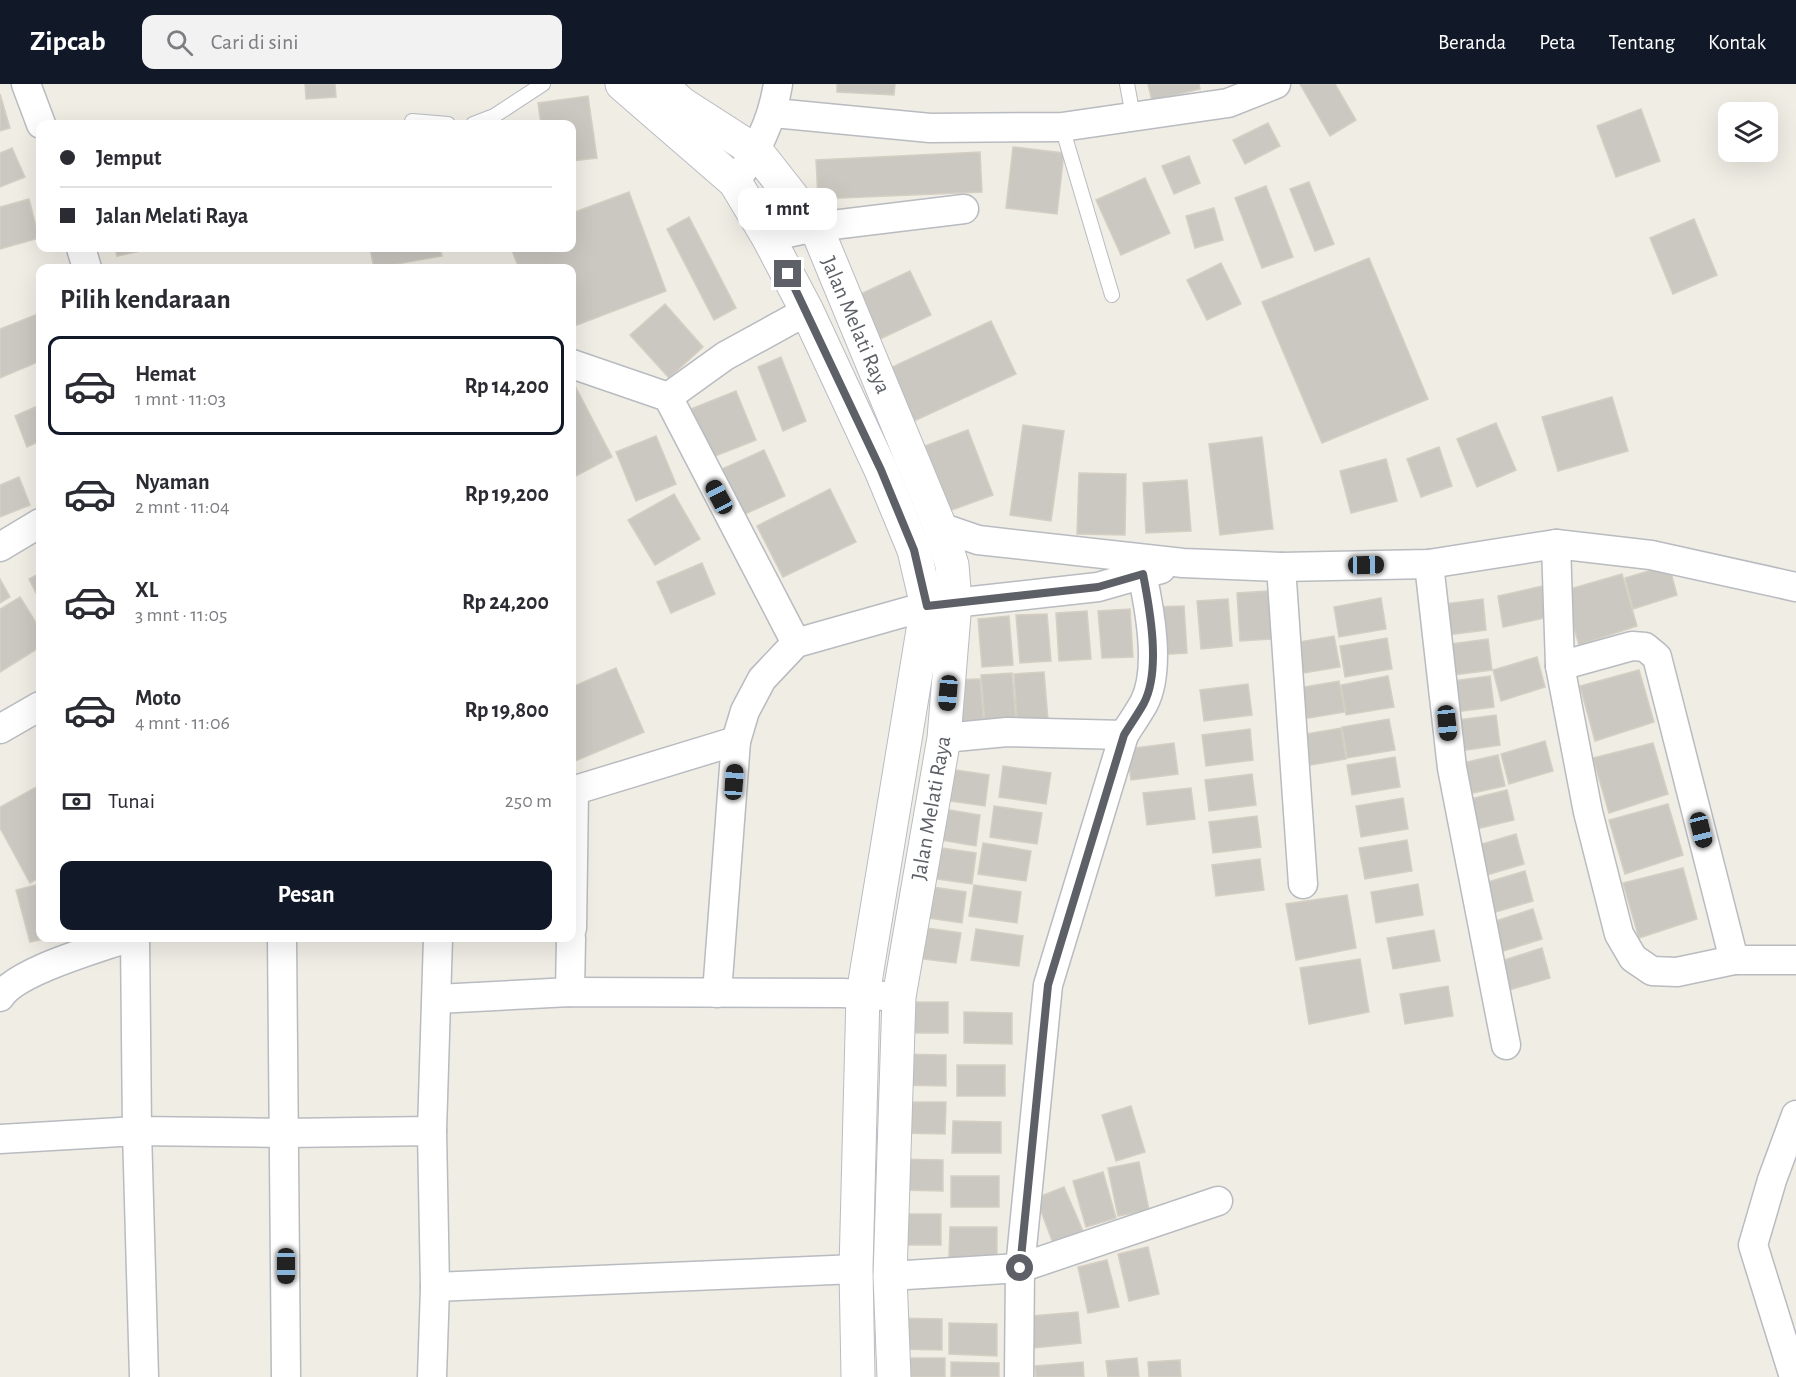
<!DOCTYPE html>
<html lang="id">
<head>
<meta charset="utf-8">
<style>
	body { margin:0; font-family:"Alegreya Sans",sans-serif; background:#f2f2f3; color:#2b2b33; height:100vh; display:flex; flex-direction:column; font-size:22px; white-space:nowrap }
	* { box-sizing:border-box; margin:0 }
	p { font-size:20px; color:#7c7c81 }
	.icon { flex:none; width:33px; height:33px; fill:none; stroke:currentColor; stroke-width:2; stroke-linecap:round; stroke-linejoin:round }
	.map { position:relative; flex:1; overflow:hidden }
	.details { position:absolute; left:36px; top:180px; width:540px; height:678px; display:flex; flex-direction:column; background:#fff; border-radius:12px; box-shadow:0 6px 24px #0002 }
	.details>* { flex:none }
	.top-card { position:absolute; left:36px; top:36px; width:540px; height:132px; border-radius:12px; box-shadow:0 6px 24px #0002; display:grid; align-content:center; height:132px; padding:0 24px; background:#fff }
	.tools { position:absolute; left:1718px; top:18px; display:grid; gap:12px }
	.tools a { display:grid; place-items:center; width:60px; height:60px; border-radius:12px; background:#fff; box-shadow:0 6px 24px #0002; font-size:30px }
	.end { position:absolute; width:27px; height:27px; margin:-14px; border:8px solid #5d6167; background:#fff; box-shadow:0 0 0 3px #fff }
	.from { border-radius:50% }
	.bubble { position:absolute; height:42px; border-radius:12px; background:#fff; box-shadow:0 6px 24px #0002; font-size:20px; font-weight:700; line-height:42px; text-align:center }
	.car { position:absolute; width:18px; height:36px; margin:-18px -9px; border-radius:8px; box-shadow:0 0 4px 2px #0007; background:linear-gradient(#222 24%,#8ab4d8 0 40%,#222 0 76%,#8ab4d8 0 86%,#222 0) }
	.top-card b { display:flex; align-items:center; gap:21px; height:57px; font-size:22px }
	.top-card b+b { border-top:2px solid #e1e1e2 }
	.top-card i { width:15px; height:15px; background:#2b2b33 }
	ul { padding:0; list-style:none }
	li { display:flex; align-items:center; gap:18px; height:99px; margin:0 12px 9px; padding:0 12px; border:3px solid transparent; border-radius:12px }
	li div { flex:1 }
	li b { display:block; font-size:22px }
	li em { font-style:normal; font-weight:700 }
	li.selected { border-color:#111827 }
	li>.icon { width:54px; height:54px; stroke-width:1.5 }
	h2 { padding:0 24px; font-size:27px; line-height:72px }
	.pay { display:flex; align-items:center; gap:15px; height:66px; padding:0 24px; font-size:22px }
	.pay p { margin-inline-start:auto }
	.primary-button { display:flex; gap:12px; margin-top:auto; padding:12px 24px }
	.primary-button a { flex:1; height:69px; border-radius:12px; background:#111827; color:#fff; font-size:24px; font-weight:700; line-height:69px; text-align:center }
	header { display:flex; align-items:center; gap:36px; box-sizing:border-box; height:84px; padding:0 30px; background:#111827; color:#fff }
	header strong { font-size:28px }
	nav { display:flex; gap:33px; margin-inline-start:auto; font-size:21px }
	.search { width:420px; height:54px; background:#f2f2f3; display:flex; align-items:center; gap:15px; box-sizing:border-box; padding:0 21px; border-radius:12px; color:#7c7c81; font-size:22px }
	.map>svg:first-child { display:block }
	.building { fill:#cbc8c2; stroke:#d5cfc3; stroke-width:1.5 }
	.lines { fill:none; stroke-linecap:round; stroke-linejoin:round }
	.lane-casing { stroke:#b8bbc0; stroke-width:16 }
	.street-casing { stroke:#b8bbc0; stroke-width:31 }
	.secondary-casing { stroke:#b9bcc2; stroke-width:35 }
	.lane { stroke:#fff; stroke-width:14 }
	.street { stroke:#fff; stroke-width:28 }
	.secondary { stroke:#fff; stroke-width:33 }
	.route { stroke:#5d6167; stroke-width:8 }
	.labels { text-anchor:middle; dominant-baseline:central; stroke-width:5; stroke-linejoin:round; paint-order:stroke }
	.street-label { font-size:22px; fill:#5d6167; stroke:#fff }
</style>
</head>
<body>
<header>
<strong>Zipcab</strong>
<div class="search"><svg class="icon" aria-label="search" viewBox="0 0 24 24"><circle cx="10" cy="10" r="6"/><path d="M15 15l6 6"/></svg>Cari di sini</div>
<nav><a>Beranda</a><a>Peta</a><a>Tentang</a><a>Kontak</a></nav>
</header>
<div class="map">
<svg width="1796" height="1293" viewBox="0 0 1796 1293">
	<rect width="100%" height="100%" fill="#f0ede5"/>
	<g class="building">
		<polygon points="305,0 335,0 336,13 306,15"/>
		<polygon points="837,0 895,0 894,11 837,8"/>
		<polygon points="1148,0 1199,0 1200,5 1152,17"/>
		<polygon points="1300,0 1335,0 1356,36 1330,52"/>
		<polygon points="0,10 10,44 0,47"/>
		<polygon points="588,12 597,74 572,77 572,40 541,40 538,19"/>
		<polygon points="1641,25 1660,77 1616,93 1597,42"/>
		<polygon points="1268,39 1280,62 1245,80 1233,56"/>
		<polygon points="1013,63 1064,69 1057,130 1006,124"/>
		<polygon points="12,64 25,93 0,103 0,69"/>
		<polygon points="980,68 982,108 818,115 816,76"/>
		<polygon points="1189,72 1200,99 1174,110 1162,82"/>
		<polygon points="1145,94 1170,149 1121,171 1096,116"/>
		<polygon points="1309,98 1334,160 1315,167 1290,105"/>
		<polygon points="1266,102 1293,173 1262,184 1235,114"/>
		<polygon points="629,108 666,207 572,243 572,184 519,184 511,164 572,164 572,129"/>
		<polygon points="29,115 39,154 0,165 0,123"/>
		<polygon points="1214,124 1223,156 1195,164 1186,132"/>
		<polygon points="689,133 736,224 714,236 667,145"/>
		<polygon points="1694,135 1717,191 1673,210 1650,154"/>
		<polygon points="115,164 155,164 117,172"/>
		<polygon points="370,164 440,164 442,172 374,184"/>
		<polygon points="1369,174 1428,315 1322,359 1262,218"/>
		<polygon points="1221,179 1241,220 1207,236 1187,196"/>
		<polygon points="910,187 931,231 876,257 854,213"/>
		<polygon points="665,220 703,263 669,294 630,251"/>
		<polygon points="40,229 40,277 0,294 0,245"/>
		<polygon points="991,237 1016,290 912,338 888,285"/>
		<polygon points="781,273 806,337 783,347 758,283"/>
		<polygon points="572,296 612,373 572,394"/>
		<polygon points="736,307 756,356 710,374 691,325"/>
		<polygon points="1612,313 1628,367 1558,387 1542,333"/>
		<polygon points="40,321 40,357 27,363 15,332"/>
		<polygon points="1496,339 1516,386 1477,403 1457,355"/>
		<polygon points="1023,341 1064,347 1051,437 1010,431"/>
		<polygon points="968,346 993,411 949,427 925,362"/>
		<polygon points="656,352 676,400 636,417 616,368"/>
		<polygon points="1262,353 1273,445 1220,451 1209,360"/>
		<polygon points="1439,363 1452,402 1421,413 1407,375"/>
		<polygon points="764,366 785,412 734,435 713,389"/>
		<polygon points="1386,375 1397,417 1351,429 1340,387"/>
		<polygon points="1079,389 1126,390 1125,451 1077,450"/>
		<polygon points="19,393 30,421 0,433 0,401"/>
		<polygon points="1187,396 1191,447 1146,449 1143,399"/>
		<polygon points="830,405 856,458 783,493 757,442"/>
		<polygon points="674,410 700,455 655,481 628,436"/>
		<polygon points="702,479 715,510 671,529 657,498"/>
		<polygon points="1669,481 1677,511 1633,525 1625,494"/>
		<polygon points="40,489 40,517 29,495"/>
		<polygon points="1622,490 1637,542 1579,561 1563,507"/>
		<polygon points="0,495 10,513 0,519"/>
		<polygon points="1543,502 1549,533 1503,543 1498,512"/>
		<polygon points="1268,507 1272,555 1240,557 1237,509"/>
		<polygon points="20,513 40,545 40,563 0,588 0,525"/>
		<polygon points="1381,514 1386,545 1339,553 1334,523"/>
		<polygon points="1228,515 1232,562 1201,565 1197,517"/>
		<polygon points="1483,515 1486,546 1440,552 1438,521"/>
		<polygon points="1184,522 1187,569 1156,571 1152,523"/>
		<polygon points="1130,525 1133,573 1102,574 1098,527"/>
		<polygon points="1087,527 1091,575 1059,577 1056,529"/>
		<polygon points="1047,530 1051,577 1020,579 1016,531"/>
		<polygon points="1009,532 1013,581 982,583 978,535"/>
		<polygon points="1334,552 1340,583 1292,591 1287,560"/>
		<polygon points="1387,554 1392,585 1345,593 1340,562"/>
		<polygon points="1488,555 1492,586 1446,592 1443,561"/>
		<polygon points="1537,573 1545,603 1501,617 1493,586"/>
		<polygon points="616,584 644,648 573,678 572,603"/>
		<polygon points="1639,586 1654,638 1595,657 1580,602"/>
		<polygon points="1044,588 1048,636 1017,638 1014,590"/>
		<polygon points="1012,589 1016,637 985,639 981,591"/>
		<polygon points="1388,592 1394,623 1346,631 1341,601"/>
		<polygon points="1490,592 1494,623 1447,629 1445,598"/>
		<polygon points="980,595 984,642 953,644 949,596"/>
		<polygon points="1339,597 1345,628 1297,636 1292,605"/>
		<polygon points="1248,600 1252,631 1204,637 1200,606"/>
		<polygon points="1496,631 1500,661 1453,668 1450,637"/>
		<polygon points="1389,635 1395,666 1347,674 1342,643"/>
		<polygon points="1341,644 1346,675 1299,683 1294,652"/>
		<polygon points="1250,645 1253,676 1206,682 1202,651"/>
		<polygon points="1545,657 1553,687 1509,700 1501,670"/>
		<polygon points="1174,659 1178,690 1131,696 1127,665"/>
		<polygon points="1653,659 1668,710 1609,729 1593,674"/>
		<polygon points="1498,671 1505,702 1459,712 1454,681"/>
		<polygon points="1395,673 1400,703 1352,711 1347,681"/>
		<polygon points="1003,682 1051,689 1046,720 999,713"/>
		<polygon points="942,684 989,691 985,722 937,715"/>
		<polygon points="1252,690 1256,721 1209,727 1205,696"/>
		<polygon points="40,701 40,793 30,799 0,744 0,723"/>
		<polygon points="1191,704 1195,735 1147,741 1143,709"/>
		<polygon points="1507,706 1514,736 1468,747 1462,717"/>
		<polygon points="1403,714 1408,745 1361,753 1356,722"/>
		<polygon points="1668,720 1683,771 1625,790 1609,736"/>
		<polygon points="994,722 1042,729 1037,760 990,753"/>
		<polygon points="932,723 980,731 976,762 928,754"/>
		<polygon points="1257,732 1261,763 1213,769 1209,738"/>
		<polygon points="1516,750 1524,780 1480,793 1472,763"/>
		<polygon points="1407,756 1412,787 1365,795 1359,764"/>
		<polygon points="983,759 1031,767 1026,797 978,790"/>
		<polygon points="928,762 976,769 972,800 924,793"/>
		<polygon points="1260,775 1264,806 1216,812 1212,781"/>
		<polygon points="1683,784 1697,835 1639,854 1623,799"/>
		<polygon points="1525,787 1533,817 1489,830 1481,800"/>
		<polygon points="40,800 40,854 48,854 30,858 16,806"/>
		<polygon points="1418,800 1423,831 1376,839 1371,808"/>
		<polygon points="919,801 966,808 962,839 915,832"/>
		<polygon points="974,801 1021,808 1017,839 969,832"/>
		<polygon points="1347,811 1356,864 1296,876 1286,820"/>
		<polygon points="1533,825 1542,855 1497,869 1489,839"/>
		<polygon points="913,842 961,849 956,879 908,873"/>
		<polygon points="976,845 1023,852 1019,882 971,876"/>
		<polygon points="1434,846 1440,877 1393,885 1387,854"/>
		<polygon points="1542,864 1550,894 1506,907 1498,878"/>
		<polygon points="1360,875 1369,928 1309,940 1300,884"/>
		<polygon points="1448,902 1453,932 1405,940 1400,910"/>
		<rect x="899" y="918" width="49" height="31"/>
		<polygon points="964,928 1012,929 1012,960 964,959"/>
		<polygon points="898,970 946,971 946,1002 898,1001"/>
		<rect x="957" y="981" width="48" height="31"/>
		<polygon points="897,1018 946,1018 945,1050 898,1049"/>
		<polygon points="1131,1022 1145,1068 1116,1077 1102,1031"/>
		<polygon points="953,1037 1001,1038 1001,1069 952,1069"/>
		<polygon points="895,1075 943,1076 943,1107 895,1106"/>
		<polygon points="1139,1078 1149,1126 1118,1132 1108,1084"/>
		<polygon points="1103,1088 1116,1134 1086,1143 1073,1097"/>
		<rect x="951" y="1092" width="48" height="31"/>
		<polygon points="1064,1103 1083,1147 1053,1159 1036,1114"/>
		<rect x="893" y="1130" width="48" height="31"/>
		<polygon points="950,1143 997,1143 997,1174 949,1174"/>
		<polygon points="1148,1163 1159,1210 1129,1217 1118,1170"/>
		<polygon points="1107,1176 1119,1223 1088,1229 1078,1183"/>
		<polygon points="1078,1228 1081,1259 1034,1264 1031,1232"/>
		<polygon points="895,1234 942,1235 942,1266 894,1265"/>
		<polygon points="949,1239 997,1240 997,1272 949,1270"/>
		<rect x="897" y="1274" width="48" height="19"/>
		<polygon points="1137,1274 1139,1293 1108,1293 1106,1277"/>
		<polygon points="1180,1276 1181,1293 1149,1293 1148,1278"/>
		<polygon points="951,1278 999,1279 999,1293 951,1293"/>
		<polygon points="1083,1278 1084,1293 1036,1293 1035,1282"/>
	</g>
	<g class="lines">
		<defs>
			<g id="lane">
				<polyline points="1127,0 1133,32"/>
				<polyline points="412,37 448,40"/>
				<polyline points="473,40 494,32 543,0"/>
				<polyline points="1062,43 1112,211"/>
			</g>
			<g id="street">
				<polyline points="26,0 41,40"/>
				<polyline points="774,29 930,44 1062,43 1228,19 1276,0"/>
				<path d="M735,98C757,67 772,38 778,0"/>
				<polyline points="768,153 816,143 964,125"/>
				<polyline points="81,164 87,184"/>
				<polyline points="572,280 668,313 796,559"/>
				<polyline points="668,313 725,272 807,227"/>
				<polyline points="940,443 978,456 1183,479 1281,483 1429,480 1556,460 1651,471 1796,503"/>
				<polyline points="1556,460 1560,582 1588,728 1619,850 1633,874 1652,887 1677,888 1734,876 1796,876"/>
				<polyline points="0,463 40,439"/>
				<polyline points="1429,480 1452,684 1506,961"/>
				<polyline points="1281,483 1303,800"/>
				<polyline points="1560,582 1632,562 1645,563 1657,573 1734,876"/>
				<polyline points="0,645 40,622"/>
				<polyline points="944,654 1007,648 1124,651"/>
				<polyline points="572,707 736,657 745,627 762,595 796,559 927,522 1098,503 1161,485"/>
				<polyline points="572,844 574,706"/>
				<polyline points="135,854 137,1047 285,1049 432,1047 435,1203 432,1293"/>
				<polyline points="282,854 286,1293"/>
				<polyline points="570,908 571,854"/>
				<polyline points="717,909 736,657"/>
				<path d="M0,913C16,887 97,865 127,854"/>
				<polyline points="437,915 570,908 843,909 899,913"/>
				<polyline points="432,1047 438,854"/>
				<polyline points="0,1055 137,1047 144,1293"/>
				<polyline points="890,1192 1020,1184 1218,1117"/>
				<polyline points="435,1203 856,1185"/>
				<path d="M1019,1293L1020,1184L1048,901L1124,651C1130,641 1138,630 1144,619C1161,586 1150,526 1142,490"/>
				<polyline points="1794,1293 1753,1161 1772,1096 1796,1031"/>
			</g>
			<g id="secondary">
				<polyline points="622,0 735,98 768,153 807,227 881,386 914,466 927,522 863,910 856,1185 858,1293"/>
				<polyline points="660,0 682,20 757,68 816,143 940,443 952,481 955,518 944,654 899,913 890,1192 894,1293"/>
			</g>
		</defs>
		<use href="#lane" class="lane-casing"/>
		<use href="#street" class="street-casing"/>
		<use href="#secondary" class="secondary-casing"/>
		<use href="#lane" class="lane"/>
		<use href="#street" class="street"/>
		<use href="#secondary" class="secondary"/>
	</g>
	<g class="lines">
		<path class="route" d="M788,190L881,386L914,466L927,522L1098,503L1143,490C1150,526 1161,586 1144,619C1138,630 1130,641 1124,651L1048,901L1020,1184"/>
	</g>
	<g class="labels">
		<g class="street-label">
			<text transform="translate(856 241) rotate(67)">Jalan Melati Raya</text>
			<text transform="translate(931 724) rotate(-80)">Jalan Melati Raya</text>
		</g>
	</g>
</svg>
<div class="tools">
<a><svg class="icon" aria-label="layers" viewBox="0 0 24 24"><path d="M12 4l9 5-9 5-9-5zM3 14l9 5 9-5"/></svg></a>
</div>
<i class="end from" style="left:1020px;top:1184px"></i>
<i class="end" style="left:788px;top:190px"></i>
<div class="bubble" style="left:738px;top:104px;width:99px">1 mnt</div>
<i class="car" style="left:719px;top:413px;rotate:332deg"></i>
<i class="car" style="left:1366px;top:481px;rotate:89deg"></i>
<i class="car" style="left:948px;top:609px;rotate:185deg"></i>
<i class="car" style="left:1447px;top:639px;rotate:174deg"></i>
<i class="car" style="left:734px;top:698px;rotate:4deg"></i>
<i class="car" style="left:1701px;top:746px;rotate:166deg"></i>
<i class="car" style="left:286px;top:1182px;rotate:180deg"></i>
<div class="top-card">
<b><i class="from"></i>Jemput</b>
<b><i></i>Jalan Melati Raya</b>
</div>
<section class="details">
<h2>Pilih kendaraan</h2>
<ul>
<li class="selected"><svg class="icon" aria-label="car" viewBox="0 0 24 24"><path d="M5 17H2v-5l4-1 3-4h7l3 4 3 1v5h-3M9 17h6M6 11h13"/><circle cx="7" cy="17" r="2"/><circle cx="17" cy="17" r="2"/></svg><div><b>Hemat</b><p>1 mnt · 11:03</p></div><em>Rp 14,200</em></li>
<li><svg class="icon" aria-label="car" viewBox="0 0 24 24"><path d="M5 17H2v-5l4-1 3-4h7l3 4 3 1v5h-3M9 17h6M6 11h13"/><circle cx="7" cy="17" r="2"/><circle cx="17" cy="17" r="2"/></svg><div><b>Nyaman</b><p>2 mnt · 11:04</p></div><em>Rp 19,200</em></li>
<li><svg class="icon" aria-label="car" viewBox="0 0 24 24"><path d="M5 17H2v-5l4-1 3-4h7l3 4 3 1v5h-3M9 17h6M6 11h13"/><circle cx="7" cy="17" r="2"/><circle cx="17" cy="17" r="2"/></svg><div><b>XL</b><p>3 mnt · 11:05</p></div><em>Rp 24,200</em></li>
<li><svg class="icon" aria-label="car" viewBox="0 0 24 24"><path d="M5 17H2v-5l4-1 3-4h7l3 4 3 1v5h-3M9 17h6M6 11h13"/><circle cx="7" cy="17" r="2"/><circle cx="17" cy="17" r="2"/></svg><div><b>Moto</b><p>4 mnt · 11:06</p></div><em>Rp 19,800</em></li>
</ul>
<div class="pay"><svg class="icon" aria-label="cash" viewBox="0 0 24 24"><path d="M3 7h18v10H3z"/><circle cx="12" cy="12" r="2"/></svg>Tunai<p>250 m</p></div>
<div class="primary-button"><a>Pesan</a></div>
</section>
</div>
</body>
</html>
